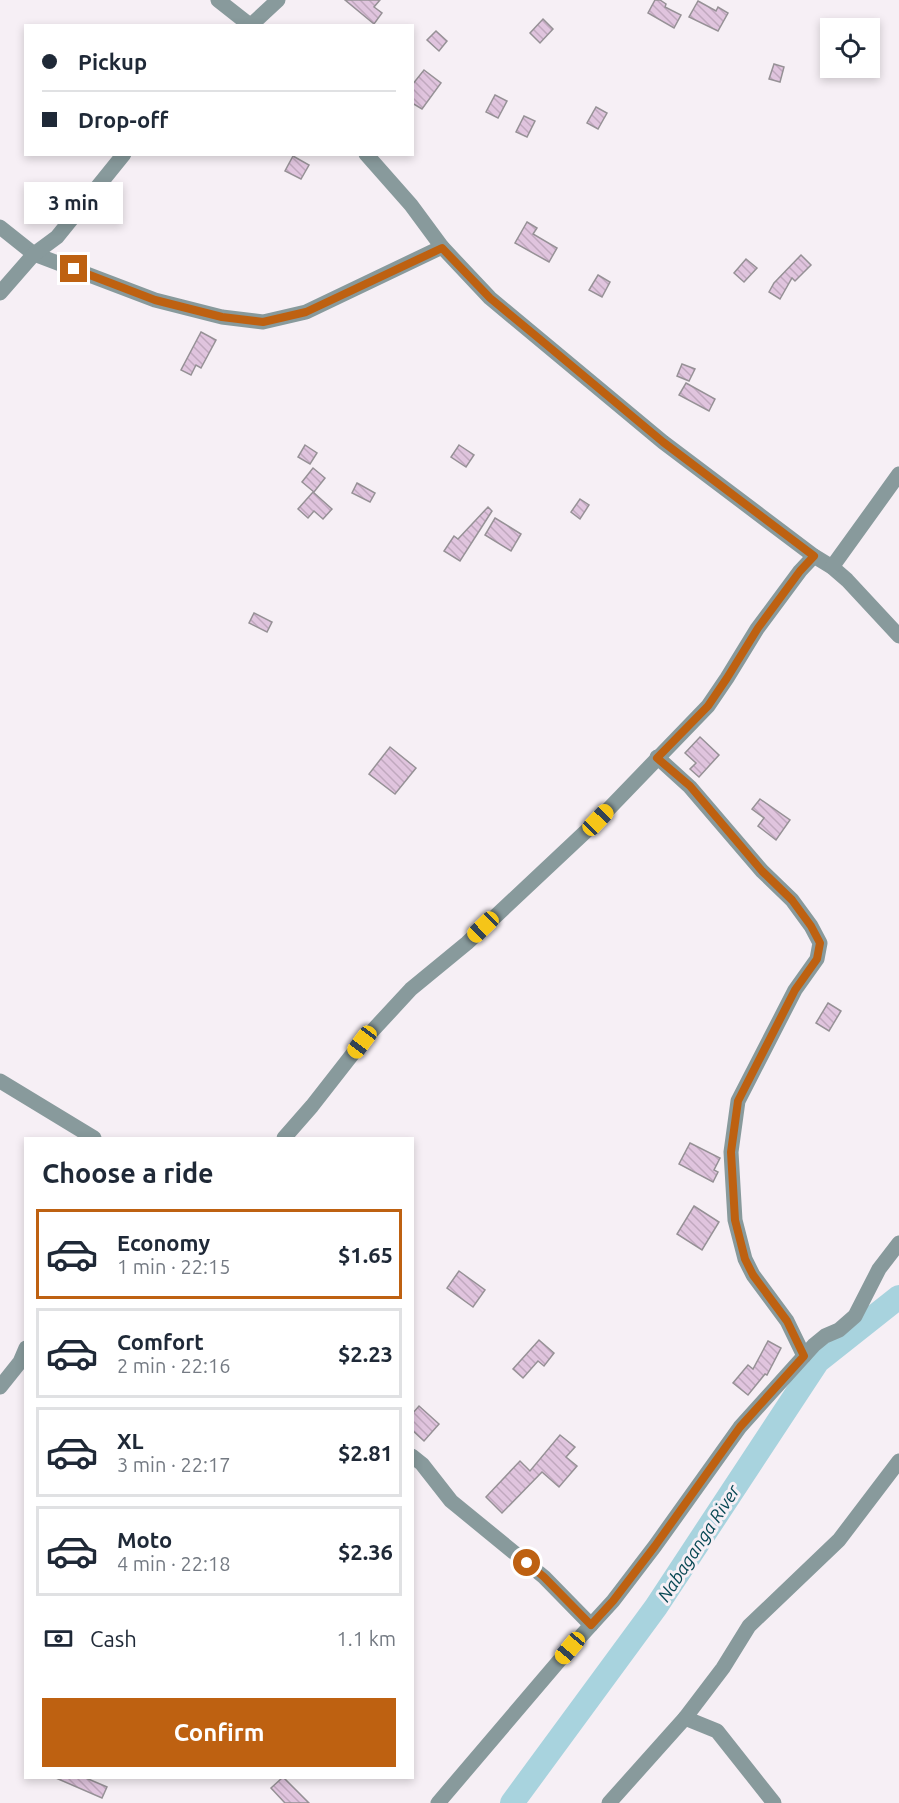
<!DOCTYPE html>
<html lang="en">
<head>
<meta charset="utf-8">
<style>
	body { margin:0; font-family:Ubuntu,sans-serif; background:#f2f2f3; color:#1f2937; height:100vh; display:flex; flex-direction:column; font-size:22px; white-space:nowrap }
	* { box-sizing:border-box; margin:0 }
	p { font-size:20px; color:#747a83 }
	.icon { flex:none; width:33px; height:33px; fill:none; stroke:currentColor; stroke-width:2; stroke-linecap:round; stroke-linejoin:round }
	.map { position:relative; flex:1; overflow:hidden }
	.drawer { position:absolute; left:24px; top:1137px; width:390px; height:642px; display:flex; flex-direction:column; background:#fff; border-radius:0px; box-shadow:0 3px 9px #0003 }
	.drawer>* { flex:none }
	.top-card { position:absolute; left:24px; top:24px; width:390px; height:132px; border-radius:0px; box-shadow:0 3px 9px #0003; display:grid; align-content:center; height:132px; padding:0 18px; background:#fff }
	.controls { position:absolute; left:820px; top:18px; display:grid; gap:12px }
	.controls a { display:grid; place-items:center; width:60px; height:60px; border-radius:0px; background:#fff; box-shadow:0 3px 9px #0003; font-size:30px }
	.end { position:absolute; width:27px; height:27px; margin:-14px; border:8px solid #be6111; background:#fff; box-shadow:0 0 0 3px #fff }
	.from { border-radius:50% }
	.bubble { position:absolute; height:42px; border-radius:0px; background:#fff; box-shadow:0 3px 9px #0003; font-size:20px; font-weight:600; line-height:42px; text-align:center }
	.car { position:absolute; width:18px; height:36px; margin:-18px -9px; border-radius:8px; box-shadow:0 0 4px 2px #0007; background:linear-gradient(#f5c518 24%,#345 0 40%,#f5c518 0 76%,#345 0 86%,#f5c518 0) }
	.top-card b { display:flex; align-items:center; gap:21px; height:57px; font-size:22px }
	.top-card b+b { border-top:2px solid #e0e1e3 }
	.top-card i { width:15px; height:15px; background:#1f2937 }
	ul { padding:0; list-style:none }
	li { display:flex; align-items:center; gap:18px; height:90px; margin:0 12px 9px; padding:0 6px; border:3px solid #e0e1e3; border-radius:0px }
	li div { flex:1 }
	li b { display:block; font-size:22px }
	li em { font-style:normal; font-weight:600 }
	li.on { border-color:#be6111 }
	li>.icon { width:54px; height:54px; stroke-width:1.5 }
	h2 { padding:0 18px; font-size:27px; line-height:72px }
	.pay { display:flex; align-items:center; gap:15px; height:66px; padding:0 18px; font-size:22px }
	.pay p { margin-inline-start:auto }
	.action { display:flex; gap:12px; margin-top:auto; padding:12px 18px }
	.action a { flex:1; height:69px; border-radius:0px; background:#be6111; color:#fff; font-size:24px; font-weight:600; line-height:69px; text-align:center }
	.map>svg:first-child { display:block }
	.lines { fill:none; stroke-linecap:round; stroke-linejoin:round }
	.river { stroke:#a8d3de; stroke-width:24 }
	.building { fill:url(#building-back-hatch); stroke:#969196; stroke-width:1.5 }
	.street { stroke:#889a9c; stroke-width:15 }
	.route { stroke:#be6111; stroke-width:8 }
	.labels { text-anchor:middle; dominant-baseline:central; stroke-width:6; stroke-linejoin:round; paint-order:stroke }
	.water-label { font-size:18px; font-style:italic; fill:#084854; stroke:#f6eff5 }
</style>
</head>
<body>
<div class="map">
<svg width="899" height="1803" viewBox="0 0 899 1803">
	<defs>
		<pattern id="building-back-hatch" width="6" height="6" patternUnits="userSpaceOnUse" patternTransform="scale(1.5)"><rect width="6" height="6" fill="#e0c4de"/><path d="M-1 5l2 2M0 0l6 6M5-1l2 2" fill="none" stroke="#c0a8be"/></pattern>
	</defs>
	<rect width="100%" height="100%" fill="#f6eff5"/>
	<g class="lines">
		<polyline class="river" points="512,1803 656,1607 818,1361 899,1297"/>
	</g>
	<g class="building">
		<polygon points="345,0 380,0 374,7 382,13 374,24"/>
		<polygon points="655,0 660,0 666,4 665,7 681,15 674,28 648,13"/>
		<polygon points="698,1 716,11 718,7 728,13 718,31 689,17"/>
		<polygon points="543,19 553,29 540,43 530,33"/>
		<polygon points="436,31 447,41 439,51 427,40"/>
		<polygon points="774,64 784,67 780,82 769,79"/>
		<polygon points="424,70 441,83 422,109 412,103 412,85"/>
		<polygon points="495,95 507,101 498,118 486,112"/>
		<polygon points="596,107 607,113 598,129 587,123"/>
		<polygon points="524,116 535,121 527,137 516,132"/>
		<polygon points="293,156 309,165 301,179 285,171"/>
		<polygon points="527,222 537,228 533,234 557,248 549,262 515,243"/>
		<polygon points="801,255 811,265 795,281 792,278 780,299 769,292 774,283"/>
		<polygon points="746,259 757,268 744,282 734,273"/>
		<polygon points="598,275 610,282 602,297 589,290"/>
		<polygon points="201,332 216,340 201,368 196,365 191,375 181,370"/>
		<polygon points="682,364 695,369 689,381 677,376"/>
		<polygon points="686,383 715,399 709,411 679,395"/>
		<polygon points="305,445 317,453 310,464 298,457"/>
		<polygon points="459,445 474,455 466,467 451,457"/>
		<polygon points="313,468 325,478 314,492 302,482"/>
		<polygon points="357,483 375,493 370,502 352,493"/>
		<polygon points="313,492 332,509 323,519 314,511 308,518 298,509"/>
		<polygon points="580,499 589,505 580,519 571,512"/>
		<polygon points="488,507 492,511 460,561 444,551 454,536 458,539"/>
		<polygon points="495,518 521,534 511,551 485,535"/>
		<polygon points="254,613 272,622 267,632 249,623"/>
		<polygon points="700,737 719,755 699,777 690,769 696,763 685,753"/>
		<polygon points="390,747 416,768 395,794 369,774"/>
		<polygon points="760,799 790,820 776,840 758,826 764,818 752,809"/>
		<polygon points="828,1003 841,1011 829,1031 816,1023"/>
		<polygon points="690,1143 720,1158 714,1170 718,1172 713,1182 679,1164"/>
		<polygon points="694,1206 719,1222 702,1250 677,1234"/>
		<polygon points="459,1271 485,1290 473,1307 447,1288"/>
		<polygon points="539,1340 554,1353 544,1366 538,1361 523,1378 513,1369"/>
		<polygon points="768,1341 781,1348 767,1375 765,1374 748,1395 733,1383 748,1365 753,1369"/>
		<polygon points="419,1406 439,1424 424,1441 412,1430 412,1414"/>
		<polygon points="560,1435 575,1447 566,1457 577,1466 559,1487 542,1472 502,1513 486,1497 520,1461 530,1471"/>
		<polygon points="56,1778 86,1778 107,1787 102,1798"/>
		<polygon points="282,1778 284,1778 309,1803 285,1803 271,1788"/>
	</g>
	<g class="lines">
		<g class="street">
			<polyline points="218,0 251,26"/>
			<polyline points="250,26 278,0"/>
			<polyline points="366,154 411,205 442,247 490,298 663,442 814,556 832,567 847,580 899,636"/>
			<polyline points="0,227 34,254 155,300 222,317 263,322 306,312 442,247"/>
			<polyline points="0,293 34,254 57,237 124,154"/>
			<polyline points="832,567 899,474"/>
			<polyline points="657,757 690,787 762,871 792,900 811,926 820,943 817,959 795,990 738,1101 731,1152 735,1220 745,1259 753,1275 787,1321 804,1356"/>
			<polyline points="0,1081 94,1138"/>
			<polyline points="284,1138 312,1106 362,1042 411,989 467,943 598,820 708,706 727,678 757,629 800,571 814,556"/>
			<polyline points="0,1387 20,1362 26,1348"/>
			<polyline points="412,1456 422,1464 451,1501 544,1577 591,1625"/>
			<polyline points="685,1718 717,1731 774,1803"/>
			<polyline points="438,1803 570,1648 613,1601 655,1546 740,1427 814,1345 825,1336 839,1330 855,1316 879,1269 899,1243"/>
			<polyline points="609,1803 685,1718 723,1668 749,1626 839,1540 899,1461"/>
		</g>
	</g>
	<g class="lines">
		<polyline class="route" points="74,269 155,300 222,317 263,322 306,312 442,248 490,298 542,341 663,442 814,556 800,571 758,628 727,678 708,706 657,758 690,786 762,871 792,900 811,926 820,943 817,959 795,990 738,1101 731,1152 735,1220 745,1259 753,1275 787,1321 804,1356 740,1427 655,1546 613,1601 591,1625 544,1577 527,1563"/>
	</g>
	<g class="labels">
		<g class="water-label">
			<text transform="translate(698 1543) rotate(-57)">Nabaganga River</text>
		</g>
	</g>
</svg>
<div class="controls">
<a><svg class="icon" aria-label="locate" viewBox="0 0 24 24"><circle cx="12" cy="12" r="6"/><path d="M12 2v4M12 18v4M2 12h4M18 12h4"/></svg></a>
</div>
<i class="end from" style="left:527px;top:1563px"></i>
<i class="end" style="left:74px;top:269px"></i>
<div class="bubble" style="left:24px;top:182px;width:99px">3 min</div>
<i class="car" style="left:598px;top:820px;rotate:44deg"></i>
<i class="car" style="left:483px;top:927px;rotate:226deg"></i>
<i class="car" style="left:362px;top:1042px;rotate:217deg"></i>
<i class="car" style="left:570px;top:1648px;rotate:220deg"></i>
<div class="top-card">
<b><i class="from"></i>Pickup</b>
<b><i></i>Drop-off</b>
</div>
<section class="drawer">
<h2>Choose a ride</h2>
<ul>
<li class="on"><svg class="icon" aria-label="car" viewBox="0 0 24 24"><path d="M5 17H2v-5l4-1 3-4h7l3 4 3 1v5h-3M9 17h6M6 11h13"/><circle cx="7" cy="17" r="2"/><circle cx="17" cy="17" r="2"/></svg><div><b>Economy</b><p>1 min · 22:15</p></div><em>$1.65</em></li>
<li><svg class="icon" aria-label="car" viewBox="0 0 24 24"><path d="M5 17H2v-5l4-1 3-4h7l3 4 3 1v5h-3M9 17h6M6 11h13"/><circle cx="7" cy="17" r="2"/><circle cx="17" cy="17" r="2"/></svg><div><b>Comfort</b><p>2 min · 22:16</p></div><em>$2.23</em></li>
<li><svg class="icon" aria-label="car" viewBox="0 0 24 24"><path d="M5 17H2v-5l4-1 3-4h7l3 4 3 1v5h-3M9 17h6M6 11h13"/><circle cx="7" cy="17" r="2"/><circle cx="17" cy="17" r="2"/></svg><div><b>XL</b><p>3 min · 22:17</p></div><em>$2.81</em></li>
<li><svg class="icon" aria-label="car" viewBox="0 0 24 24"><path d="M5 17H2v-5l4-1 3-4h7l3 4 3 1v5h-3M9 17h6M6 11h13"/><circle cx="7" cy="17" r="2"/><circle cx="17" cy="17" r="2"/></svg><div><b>Moto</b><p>4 min · 22:18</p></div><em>$2.36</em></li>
</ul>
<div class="pay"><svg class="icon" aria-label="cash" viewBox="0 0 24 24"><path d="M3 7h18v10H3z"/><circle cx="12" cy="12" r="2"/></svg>Cash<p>1.1 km</p></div>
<div class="action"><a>Confirm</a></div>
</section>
</div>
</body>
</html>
